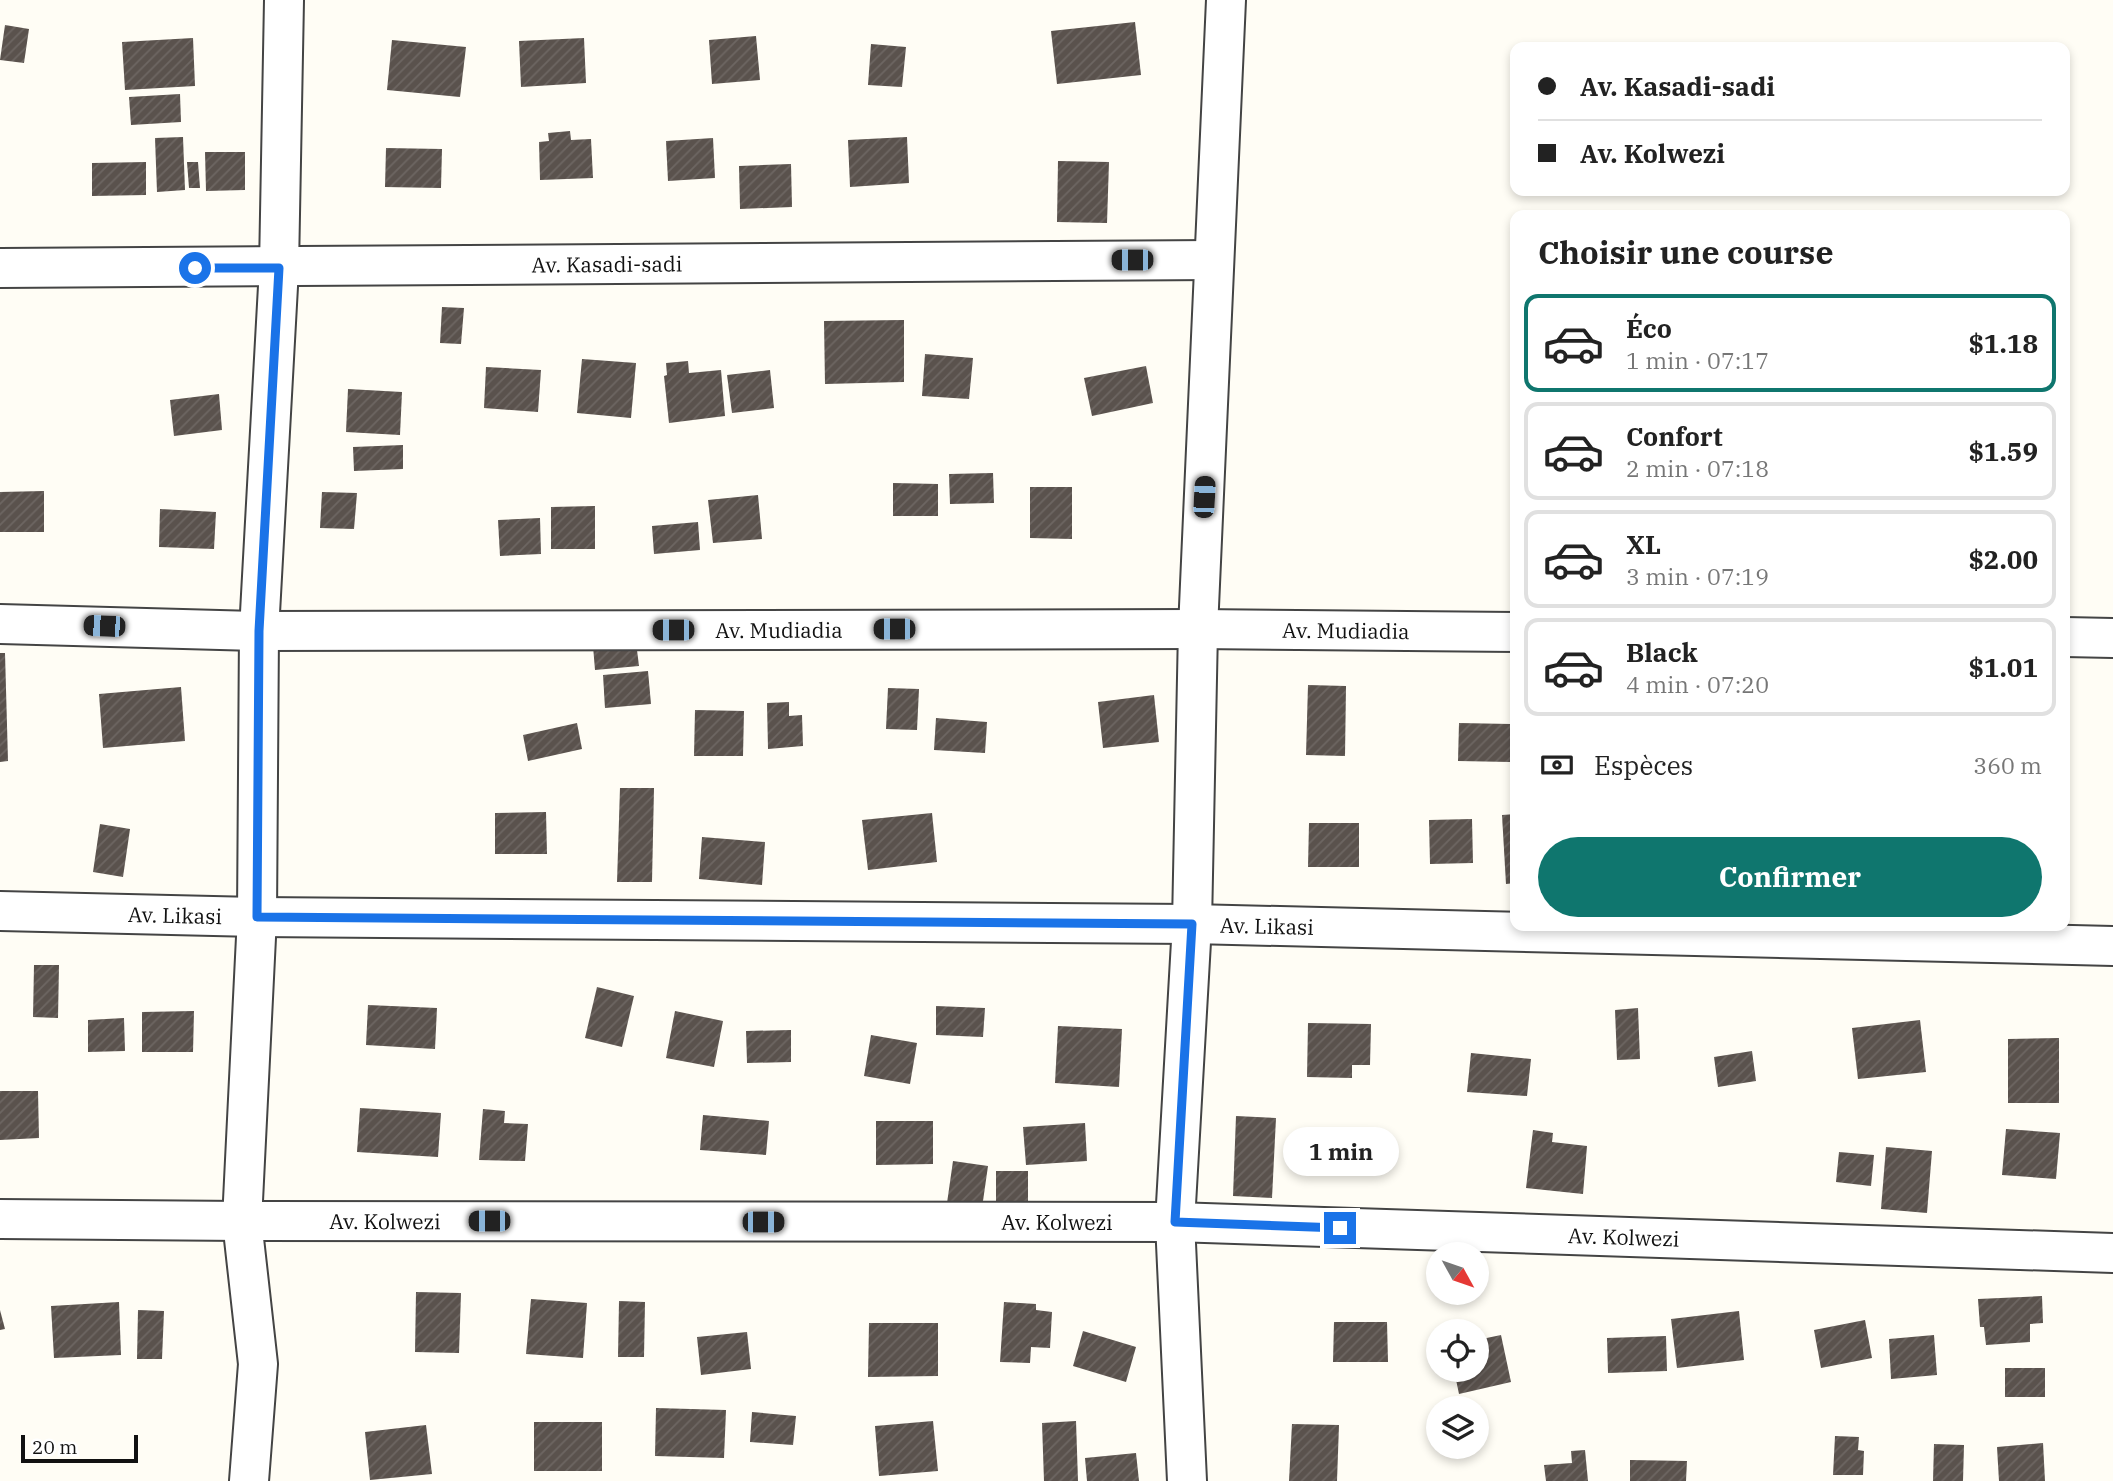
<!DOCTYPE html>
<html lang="fr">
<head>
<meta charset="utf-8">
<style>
	body { margin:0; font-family:"IBM Plex Serif",serif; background:#f2f2f2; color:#222; height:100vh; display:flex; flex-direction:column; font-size:26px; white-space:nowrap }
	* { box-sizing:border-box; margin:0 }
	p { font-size:23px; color:#767676 }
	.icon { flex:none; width:38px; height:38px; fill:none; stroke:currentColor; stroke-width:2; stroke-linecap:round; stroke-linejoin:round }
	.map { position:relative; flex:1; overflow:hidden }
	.sheet { position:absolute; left:1510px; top:210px; width:560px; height:721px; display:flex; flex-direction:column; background:#fff; border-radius:14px; box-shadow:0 4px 10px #0003 }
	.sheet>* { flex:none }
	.banner { position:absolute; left:1510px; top:42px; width:560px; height:154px; border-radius:14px; box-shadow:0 4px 10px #0003; display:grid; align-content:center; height:154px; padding:0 28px; background:#fff }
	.needle { width:46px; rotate:130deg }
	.tools { position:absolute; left:1426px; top:1242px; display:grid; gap:14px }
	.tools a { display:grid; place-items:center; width:63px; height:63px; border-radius:50%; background:#fff; box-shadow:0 4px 10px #0003; font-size:35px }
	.scale { position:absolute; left:21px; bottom:18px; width:117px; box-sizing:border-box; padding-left:7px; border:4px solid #111; border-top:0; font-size:19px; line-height:24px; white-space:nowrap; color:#111; -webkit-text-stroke:5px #fff; paint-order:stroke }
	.end { position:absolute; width:32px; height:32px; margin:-16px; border:9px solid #1a73e8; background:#fff; box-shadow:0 0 0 4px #fff }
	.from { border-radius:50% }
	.bubble { position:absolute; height:49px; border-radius:24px; background:#fff; box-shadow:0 4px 10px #0003; font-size:23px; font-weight:700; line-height:49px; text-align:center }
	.car { position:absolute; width:21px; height:42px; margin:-21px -10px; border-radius:9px; box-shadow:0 0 5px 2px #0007; background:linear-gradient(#222 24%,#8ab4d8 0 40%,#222 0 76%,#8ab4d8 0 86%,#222 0) }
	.banner b { display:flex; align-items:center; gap:24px; height:66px; font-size:26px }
	.banner b+b { border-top:2px solid #e0e0e0 }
	.banner i { width:18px; height:18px; background:#222 }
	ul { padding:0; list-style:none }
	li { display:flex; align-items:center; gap:21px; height:98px; margin:0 14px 10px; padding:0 14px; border:4px solid #e0e0e0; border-radius:14px }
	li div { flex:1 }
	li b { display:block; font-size:26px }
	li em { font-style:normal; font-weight:700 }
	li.current { border-color:#0f766e }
	li>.icon { width:63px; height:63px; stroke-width:1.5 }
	h2 { padding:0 28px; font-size:32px; line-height:84px }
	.pay { display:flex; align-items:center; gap:18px; height:77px; padding:0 28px; font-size:26px }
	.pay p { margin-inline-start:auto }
	.button { display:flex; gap:14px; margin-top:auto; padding:14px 28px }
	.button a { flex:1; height:80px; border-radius:42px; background:#0f766e; color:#fff; font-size:28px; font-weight:700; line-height:80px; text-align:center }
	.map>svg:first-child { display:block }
	.building { fill:url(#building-hatch) }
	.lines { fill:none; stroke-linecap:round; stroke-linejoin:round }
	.minor-casing { stroke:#444; stroke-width:42 }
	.minor { stroke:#fff; stroke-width:38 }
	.route { stroke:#1a73e8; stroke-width:9 }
	.labels { text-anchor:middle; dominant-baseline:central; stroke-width:7; stroke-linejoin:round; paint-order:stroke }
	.street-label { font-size:21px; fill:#111; stroke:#fff }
</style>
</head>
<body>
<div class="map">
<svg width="2113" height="1481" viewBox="0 0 2113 1481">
	<defs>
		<pattern id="building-hatch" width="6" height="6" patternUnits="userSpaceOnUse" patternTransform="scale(1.75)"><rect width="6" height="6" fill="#5a524d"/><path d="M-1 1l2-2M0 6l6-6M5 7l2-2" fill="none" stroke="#6d6662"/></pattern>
	</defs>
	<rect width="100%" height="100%" fill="#fffdf5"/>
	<g class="building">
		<polygon points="1135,22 1141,75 1057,84 1051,31"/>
		<polygon points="5,25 29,29 24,63 0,60"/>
		<polygon points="756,36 760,80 712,84 709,40"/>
		<polygon points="193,38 195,86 125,90 122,42"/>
		<polygon points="584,38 586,83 521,87 519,41"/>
		<polygon points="392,40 466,47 460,97 387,90"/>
		<polygon points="871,44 906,47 902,87 868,85"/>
		<polygon points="180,94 181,122 131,125 129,97"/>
		<polygon points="570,131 571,140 591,139 593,178 540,180 539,142 549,141 548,133"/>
		<polygon points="183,137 185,190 157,192 155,138"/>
		<polygon points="907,137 909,183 850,187 848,140"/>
		<polygon points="713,138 715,178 668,181 666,141"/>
		<polygon points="386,148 442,149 441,188 385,187"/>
		<polygon points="205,152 245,152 245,190 206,191"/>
		<polygon points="1058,161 1109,162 1107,223 1057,222"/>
		<polygon points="146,162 146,195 92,196 92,163"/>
		<polygon points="187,162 198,162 200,188 189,188"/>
		<polygon points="791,164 792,207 740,209 739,166"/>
		<polygon points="442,307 464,308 461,344 440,343"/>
		<polygon points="904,320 904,382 825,384 824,321"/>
		<polygon points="925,354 973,358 969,399 922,396"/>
		<polygon points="582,359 636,363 631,418 577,413"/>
		<polygon points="688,361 689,373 721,370 725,416 669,423 664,376 667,375 666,363"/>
		<polygon points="1146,366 1153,403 1092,416 1084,378"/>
		<polygon points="486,367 541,370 538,412 484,408"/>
		<polygon points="770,370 774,408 732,413 727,375"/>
		<polygon points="348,389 402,392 400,435 346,432"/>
		<polygon points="219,394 222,430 174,436 170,400"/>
		<polygon points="403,445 403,469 354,471 353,447"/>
		<polygon points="993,473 994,503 950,504 949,474"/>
		<polygon points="893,483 938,484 938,516 893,516"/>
		<polygon points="1030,487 1072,487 1072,539 1030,538"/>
		<polygon points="44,491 44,532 0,532 0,492"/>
		<polygon points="322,492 357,493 354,529 320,528"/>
		<polygon points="758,495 762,539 713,543 708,500"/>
		<polygon points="595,506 595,549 551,549 551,507"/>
		<polygon points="160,509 216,512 214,549 159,547"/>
		<polygon points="540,518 541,554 500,556 498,520"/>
		<polygon points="698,522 700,550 654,554 652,526"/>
		<polygon points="636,642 639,666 595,670 593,646"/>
		<polygon points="0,653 5,653 8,761 0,762"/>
		<polygon points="648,671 651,704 605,708 603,675"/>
		<polygon points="1308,685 1346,686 1345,756 1306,755"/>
		<polygon points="181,687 185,741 103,748 99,694"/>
		<polygon points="888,688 919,689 917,730 886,729"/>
		<polygon points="1154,695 1159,742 1103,748 1098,702"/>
		<polygon points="789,702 789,716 802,715 803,746 768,749 767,703"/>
		<polygon points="695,710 744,711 743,756 694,756"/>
		<polygon points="936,718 987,722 985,753 934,750"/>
		<polygon points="577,723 582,749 528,761 523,735"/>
		<polygon points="1459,723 1511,724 1510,762 1458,761"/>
		<polygon points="620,788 654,788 652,882 617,882"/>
		<polygon points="546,812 547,854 495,854 495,813"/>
		<polygon points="932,813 937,862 868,870 862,820"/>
		<polygon points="1516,814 1516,883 1506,884 1502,815"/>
		<polygon points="1472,819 1473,863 1430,864 1429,820"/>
		<polygon points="1309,823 1359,823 1359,867 1308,867"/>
		<polygon points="100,824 130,829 123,877 93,872"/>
		<polygon points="702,837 765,842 762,885 699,879"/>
		<polygon points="34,965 59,965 58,1018 33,1017"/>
		<polygon points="597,987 634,996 622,1047 585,1038"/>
		<polygon points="368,1005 437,1008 435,1049 366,1045"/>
		<polygon points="936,1006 985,1008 983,1037 936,1035"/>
		<polygon points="1638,1008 1640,1059 1617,1060 1615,1010"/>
		<polygon points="194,1011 193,1052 142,1052 142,1012"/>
		<polygon points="675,1011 723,1021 714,1067 666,1058"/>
		<polygon points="124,1018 125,1051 88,1052 88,1020"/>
		<polygon points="1920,1020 1926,1072 1858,1079 1852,1028"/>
		<polygon points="1308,1023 1371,1024 1370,1065 1352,1065 1352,1078 1307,1077"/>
		<polygon points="1058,1026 1122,1029 1119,1087 1055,1083"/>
		<polygon points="791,1030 791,1062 747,1063 746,1031"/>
		<polygon points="871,1035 917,1043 910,1084 864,1076"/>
		<polygon points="2059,1038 2059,1103 2008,1103 2008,1039"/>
		<polygon points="1752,1051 1756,1081 1718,1087 1714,1057"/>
		<polygon points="1471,1053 1531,1059 1527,1096 1467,1092"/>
		<polygon points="0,1091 38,1091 39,1138 0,1140"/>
		<polygon points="360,1108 441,1113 438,1157 357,1152"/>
		<polygon points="483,1109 505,1111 504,1123 528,1124 525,1161 479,1160"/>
		<polygon points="703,1115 769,1121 766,1155 700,1150"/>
		<polygon points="1236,1116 1276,1118 1272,1198 1233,1196"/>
		<polygon points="876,1121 933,1121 933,1164 876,1165"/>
		<polygon points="1085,1123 1087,1161 1026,1165 1023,1127"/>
		<polygon points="2006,1129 2060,1133 2056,1179 2002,1175"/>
		<polygon points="1533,1130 1553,1133 1552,1142 1587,1146 1583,1194 1526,1188"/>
		<polygon points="1886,1147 1932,1151 1927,1213 1881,1209"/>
		<polygon points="1839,1152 1874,1155 1871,1186 1836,1182"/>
		<polygon points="953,1161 988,1166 981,1215 946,1210"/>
		<rect x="996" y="1171" width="32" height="46"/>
		<polygon points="416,1292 461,1293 459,1353 415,1352"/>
		<polygon points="2042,1296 2043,1323 2030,1324 2030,1342 1986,1345 1984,1327 1980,1327 1978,1299"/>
		<polygon points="531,1299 587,1303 583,1358 526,1354"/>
		<polygon points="619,1301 645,1302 644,1357 618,1357"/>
		<polygon points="119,1302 121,1355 54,1358 51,1306"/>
		<polygon points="1004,1302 1036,1304 1036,1310 1052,1312 1050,1348 1031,1347 1030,1363 1000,1362"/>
		<polygon points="0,1310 5,1329 0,1330"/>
		<polygon points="138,1310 164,1311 162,1359 137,1359"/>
		<polygon points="1739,1311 1744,1360 1677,1368 1671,1319"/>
		<polygon points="1865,1320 1872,1358 1821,1368 1814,1330"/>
		<polygon points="1334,1322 1387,1322 1388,1362 1333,1362"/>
		<polygon points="869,1323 938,1323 938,1376 868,1377"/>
		<polygon points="1083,1331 1136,1347 1126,1382 1073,1366"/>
		<polygon points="747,1332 751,1369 701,1375 697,1337"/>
		<polygon points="1501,1335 1511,1382 1459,1394 1454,1370 1477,1370 1477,1340"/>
		<polygon points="1934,1335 1937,1375 1891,1379 1889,1339"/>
		<polygon points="1666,1336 1667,1371 1608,1373 1607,1338"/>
		<rect x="2005" y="1368" width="40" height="29"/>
		<polygon points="656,1408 726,1410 724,1458 655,1456"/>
		<polygon points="752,1412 796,1416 793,1445 750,1442"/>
		<polygon points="933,1421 938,1471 879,1476 875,1426"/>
		<polygon points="1076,1421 1078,1481 1044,1481 1042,1423"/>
		<rect x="534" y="1422" width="68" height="49"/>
		<polygon points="1292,1424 1339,1425 1337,1481 1289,1481"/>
		<polygon points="426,1425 432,1474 370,1480 365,1432"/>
		<polygon points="1835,1436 1859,1437 1858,1450 1864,1451 1863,1475 1833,1475"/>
		<polygon points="2043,1443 2045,1481 1999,1481 1997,1447"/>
		<polygon points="1934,1444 1964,1445 1963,1481 1933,1481"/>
		<polygon points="1585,1450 1588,1481 1546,1481 1544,1465 1572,1463 1571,1451"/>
		<polygon points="1136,1453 1139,1481 1087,1481 1085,1458"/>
		<polygon points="1630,1460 1687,1461 1686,1481 1630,1481"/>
	</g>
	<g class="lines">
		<defs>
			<g id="minor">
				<path id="s1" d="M0,268L1214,260"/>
				<path id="s2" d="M0,624L259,631L1198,629L1516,632"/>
				<polyline points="2065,637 2113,638"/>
				<path id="s3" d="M0,911L257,917L1192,924L2113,946"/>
				<path id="s4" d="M0,1219L242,1221L1175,1222L2113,1253"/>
				<polyline points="249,1481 258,1364 242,1221 257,917 259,631 279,268 284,0"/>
				<polyline points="1187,1481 1175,1222 1192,924 1198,629 1226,0"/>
			</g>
		</defs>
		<use href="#minor" class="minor-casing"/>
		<use href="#minor" class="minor"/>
	</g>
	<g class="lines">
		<polyline class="route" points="195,268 279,268 259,631 257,917 1192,924 1175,1222 1340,1228"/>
	</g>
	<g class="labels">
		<g class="street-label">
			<text stroke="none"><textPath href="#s1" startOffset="607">Av. Kasadi-sadi</textPath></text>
			<text stroke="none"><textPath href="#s2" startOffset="779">Av. Mudiadia</textPath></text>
			<text stroke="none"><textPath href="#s2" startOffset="1346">Av. Mudiadia</textPath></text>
			<text stroke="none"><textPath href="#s3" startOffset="175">Av. Likasi</textPath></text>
			<text stroke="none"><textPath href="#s3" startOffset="1267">Av. Likasi</textPath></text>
			<text stroke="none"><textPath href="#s4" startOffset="385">Av. Kolwezi</textPath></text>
			<text stroke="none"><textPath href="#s4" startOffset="1057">Av. Kolwezi</textPath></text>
			<text stroke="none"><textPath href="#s4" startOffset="1624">Av. Kolwezi</textPath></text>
		</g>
	</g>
</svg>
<div class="tools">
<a><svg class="needle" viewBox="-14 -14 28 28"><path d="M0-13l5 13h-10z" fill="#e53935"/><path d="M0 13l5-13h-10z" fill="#767676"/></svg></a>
<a><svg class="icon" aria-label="locate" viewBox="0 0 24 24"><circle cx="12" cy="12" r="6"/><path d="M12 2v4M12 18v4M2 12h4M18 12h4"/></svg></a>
<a><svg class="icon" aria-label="layers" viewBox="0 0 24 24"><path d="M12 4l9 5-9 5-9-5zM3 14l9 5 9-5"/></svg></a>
</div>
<div class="scale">20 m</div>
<i class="end from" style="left:195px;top:268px"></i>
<i class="end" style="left:1340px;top:1228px"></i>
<div class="bubble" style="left:1283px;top:1127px;width:116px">1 min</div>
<i class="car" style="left:1132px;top:260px;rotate:270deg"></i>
<i class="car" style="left:1204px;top:497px;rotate:3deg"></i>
<i class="car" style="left:104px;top:626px;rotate:272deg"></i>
<i class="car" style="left:894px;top:629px;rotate:270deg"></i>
<i class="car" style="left:673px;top:630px;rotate:270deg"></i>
<i class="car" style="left:489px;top:1221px;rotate:270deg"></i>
<i class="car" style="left:763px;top:1222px;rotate:90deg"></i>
<div class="banner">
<b><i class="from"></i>Av. Kasadi-sadi</b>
<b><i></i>Av. Kolwezi</b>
</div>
<section class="sheet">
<h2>Choisir une course</h2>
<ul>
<li class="current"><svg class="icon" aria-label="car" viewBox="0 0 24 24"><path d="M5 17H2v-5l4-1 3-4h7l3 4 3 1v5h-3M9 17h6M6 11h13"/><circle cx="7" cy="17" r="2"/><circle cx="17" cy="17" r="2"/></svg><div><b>Éco</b><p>1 min · 07:17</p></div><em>$1.18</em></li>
<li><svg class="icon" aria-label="car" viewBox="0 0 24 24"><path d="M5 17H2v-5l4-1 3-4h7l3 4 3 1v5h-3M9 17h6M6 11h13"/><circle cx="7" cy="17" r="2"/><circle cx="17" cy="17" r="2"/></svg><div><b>Confort</b><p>2 min · 07:18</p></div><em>$1.59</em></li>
<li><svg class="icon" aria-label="car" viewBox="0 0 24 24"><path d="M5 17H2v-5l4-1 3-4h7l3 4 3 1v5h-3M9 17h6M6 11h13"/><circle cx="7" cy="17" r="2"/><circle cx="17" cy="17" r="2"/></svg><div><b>XL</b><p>3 min · 07:19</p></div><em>$2.00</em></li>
<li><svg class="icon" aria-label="car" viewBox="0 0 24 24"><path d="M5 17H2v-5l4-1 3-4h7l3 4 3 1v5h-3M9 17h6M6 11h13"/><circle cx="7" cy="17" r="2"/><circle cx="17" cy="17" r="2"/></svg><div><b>Black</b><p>4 min · 07:20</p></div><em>$1.01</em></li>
</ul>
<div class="pay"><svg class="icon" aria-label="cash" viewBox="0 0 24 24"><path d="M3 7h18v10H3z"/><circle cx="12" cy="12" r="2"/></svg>Espèces<p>360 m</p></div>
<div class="button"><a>Confirmer</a></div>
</section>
</div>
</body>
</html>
